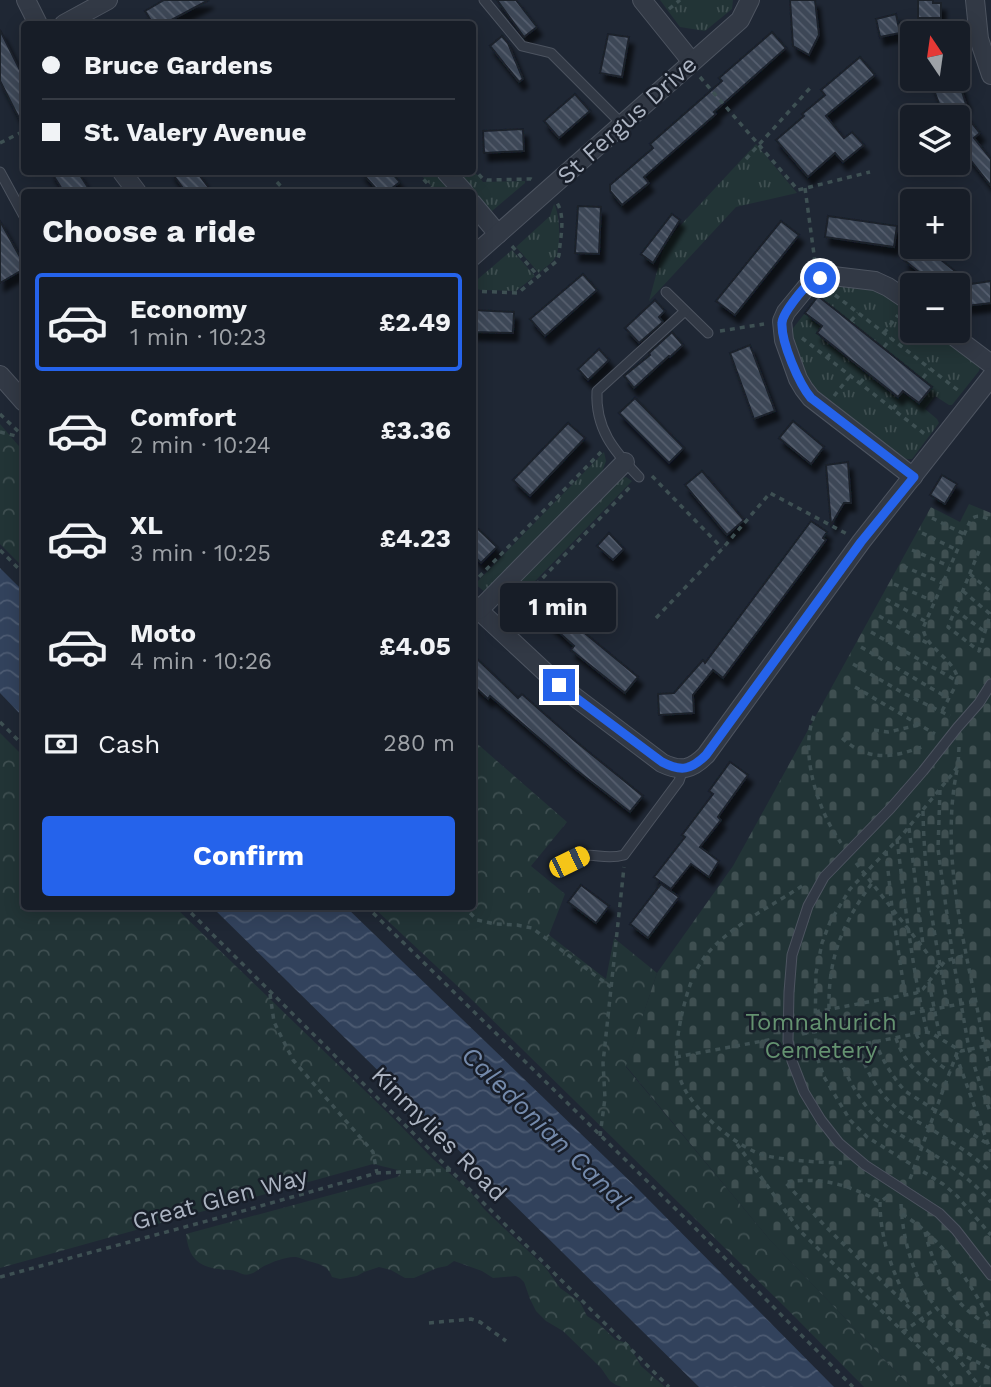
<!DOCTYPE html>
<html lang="en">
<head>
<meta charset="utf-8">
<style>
	body { margin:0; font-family:"Work Sans",sans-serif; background:#20262f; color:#f1f3f6; height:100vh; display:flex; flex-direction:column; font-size:26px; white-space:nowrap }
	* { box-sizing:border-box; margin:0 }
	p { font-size:23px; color:#9ea2a7 }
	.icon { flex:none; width:38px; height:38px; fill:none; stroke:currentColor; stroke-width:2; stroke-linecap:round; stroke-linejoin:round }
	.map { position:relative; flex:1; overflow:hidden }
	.drawer { position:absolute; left:21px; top:189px; width:455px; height:721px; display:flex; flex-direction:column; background:#171d27; border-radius:7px; box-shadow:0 4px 18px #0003,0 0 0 2px #363b44 }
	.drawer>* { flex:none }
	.banner { position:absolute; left:21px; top:21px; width:455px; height:154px; border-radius:7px; box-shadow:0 4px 18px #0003,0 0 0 2px #363b44; display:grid; align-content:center; height:154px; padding:0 21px; background:#171d27 }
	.needle { width:46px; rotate:347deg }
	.buttons { position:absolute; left:900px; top:21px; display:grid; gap:14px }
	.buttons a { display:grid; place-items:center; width:70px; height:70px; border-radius:7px; background:#171d27; box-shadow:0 4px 18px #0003,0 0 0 2px #363b44; font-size:35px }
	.end { position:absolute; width:32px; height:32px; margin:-16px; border:9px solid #2563eb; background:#fff; box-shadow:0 0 0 4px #fff }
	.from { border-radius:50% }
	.bubble { position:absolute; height:49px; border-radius:7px; background:#171d27; box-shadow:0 4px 18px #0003,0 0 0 2px #363b44; font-size:23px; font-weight:700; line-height:49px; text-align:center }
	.car { position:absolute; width:21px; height:42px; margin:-21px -10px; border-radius:9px; box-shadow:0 0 5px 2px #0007; background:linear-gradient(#f5c518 24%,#345 0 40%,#f5c518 0 76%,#345 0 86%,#f5c518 0) }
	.banner b { display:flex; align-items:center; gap:24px; height:66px; font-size:26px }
	.banner b+b { border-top:2px solid #363b44 }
	.banner i { width:18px; height:18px; background:#f1f3f6 }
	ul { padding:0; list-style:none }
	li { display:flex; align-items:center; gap:21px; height:98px; margin:0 14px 10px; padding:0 7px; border:4px solid transparent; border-radius:7px }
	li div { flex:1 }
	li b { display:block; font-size:26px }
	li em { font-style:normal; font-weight:700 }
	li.current { border-color:#2563eb }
	li>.icon { width:63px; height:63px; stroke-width:1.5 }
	h2 { padding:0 21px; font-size:32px; line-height:84px }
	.pay { display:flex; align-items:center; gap:18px; height:77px; padding:0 21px; font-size:26px }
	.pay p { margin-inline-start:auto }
	.cta { display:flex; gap:14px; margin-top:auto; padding:14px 21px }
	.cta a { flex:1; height:80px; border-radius:7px; background:#2563eb; color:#fff; font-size:28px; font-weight:700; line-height:80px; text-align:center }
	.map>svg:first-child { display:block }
	.grass { fill:url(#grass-tufts) }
	.forest { fill:url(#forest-crowns) }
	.cemetery { fill:url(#cemetery-stones) }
	.water { fill:url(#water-waves) }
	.building { fill:url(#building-back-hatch); stroke:#1a202b; stroke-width:2; filter:url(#shadow) }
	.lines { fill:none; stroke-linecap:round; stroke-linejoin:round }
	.lane-casing { stroke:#4d5460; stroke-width:11 }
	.street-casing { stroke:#4d5460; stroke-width:20 }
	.path { stroke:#3e5053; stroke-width:3.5; stroke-dasharray:5 5; stroke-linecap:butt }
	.lane { stroke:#323945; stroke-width:9 }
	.street { stroke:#323945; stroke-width:18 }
	.route { stroke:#2563eb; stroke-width:9 }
	.labels { text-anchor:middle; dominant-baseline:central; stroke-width:5; stroke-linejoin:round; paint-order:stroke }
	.street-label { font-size:24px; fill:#acb4c2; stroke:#181e29 }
	.park-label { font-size:24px; fill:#649270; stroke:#181e29 }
	.water-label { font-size:26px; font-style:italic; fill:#748aab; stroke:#181e29 }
</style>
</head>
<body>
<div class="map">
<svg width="991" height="1387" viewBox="0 0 991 1387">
	<defs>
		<pattern id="grass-tufts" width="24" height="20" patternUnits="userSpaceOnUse" patternTransform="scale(1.75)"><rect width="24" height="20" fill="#223436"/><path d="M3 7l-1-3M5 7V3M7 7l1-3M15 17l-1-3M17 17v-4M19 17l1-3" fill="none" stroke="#3f4f51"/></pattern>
		<pattern id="forest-crowns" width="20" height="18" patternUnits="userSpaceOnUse" patternTransform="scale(1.75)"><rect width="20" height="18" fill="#223436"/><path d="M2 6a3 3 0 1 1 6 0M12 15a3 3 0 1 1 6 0" fill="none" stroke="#3f4f51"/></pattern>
		<pattern id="cemetery-stones" width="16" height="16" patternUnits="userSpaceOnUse" patternTransform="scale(1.75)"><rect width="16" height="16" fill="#223436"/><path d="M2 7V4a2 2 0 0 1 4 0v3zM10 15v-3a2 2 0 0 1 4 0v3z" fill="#3f4f51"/></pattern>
		<pattern id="water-waves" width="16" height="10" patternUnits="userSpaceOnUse" patternTransform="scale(1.75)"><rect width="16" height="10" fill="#32425c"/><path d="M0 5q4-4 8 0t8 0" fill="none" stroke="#4d5b72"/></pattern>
		<pattern id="building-back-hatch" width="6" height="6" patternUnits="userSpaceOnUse" patternTransform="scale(1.75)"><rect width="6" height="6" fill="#3d4757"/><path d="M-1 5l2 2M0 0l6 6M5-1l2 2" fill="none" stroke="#565f6e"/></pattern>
		<filter id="shadow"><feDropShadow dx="4.5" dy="8" stdDeviation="2" flood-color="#0009"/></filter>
	</defs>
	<rect width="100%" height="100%" fill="#1f2734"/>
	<g class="grass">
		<polygon points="660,0 733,0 732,9 705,31 680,27"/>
		<polygon points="756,144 797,193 736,207 649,301 665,242"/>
		<polygon points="473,170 483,182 525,181 525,183 492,211 486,206 456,172 472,172"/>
		<polygon points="418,172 437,172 455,192 437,192"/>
		<path d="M554,204C560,213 561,246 556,256C553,263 544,268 539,273L516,247L550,216Z"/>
		<polygon points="512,250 535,276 516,291 481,290 473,288 473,281 478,279"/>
		<polygon points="828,284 876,290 893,298 912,313 912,331 935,331 977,363 980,367 979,371 952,405 949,405 935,396 925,409 937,419 939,423 912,459 907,459 901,457 818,391 807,378 790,332"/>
		<polygon points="604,452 606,461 602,472 490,590 485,592 475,584"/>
		<polygon points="626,477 632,481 504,613 499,606 499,600 617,478"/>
	</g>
	<g class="forest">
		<polygon points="0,424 24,452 24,568 0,544"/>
		<path d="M0,733L24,757V906L175,907L392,1117L433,1159L469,1190L484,1209L545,1267L560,1288L580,1302L587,1316L598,1323L616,1340L628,1343L641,1366L665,1387H622L616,1385L610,1381L601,1368L563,1331L546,1321L536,1311L530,1299L524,1282L520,1278L516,1276L493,1278L482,1271L454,1261L447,1266L437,1268L414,1278H405L391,1270L379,1267L364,1272L357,1276L340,1279L332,1277C328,1267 323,1265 312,1262C307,1261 301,1258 296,1257C287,1256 272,1262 264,1266C260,1268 255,1273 250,1274C243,1277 237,1270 230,1270C203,1269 189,1263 186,1234L397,1177L401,1173L398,1170L373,1164L0,1268Z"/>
		<polygon points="473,740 567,822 531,866 565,894 549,935 606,979 614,938 657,973 626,1067 770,1240 911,1387 864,1387 786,1308 468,996 373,907 472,906"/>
	</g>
	<polygon class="cemetery" points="969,504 991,513 991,1387 911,1387 770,1240 626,1066 657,973 733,866 931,507 960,522"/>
	<g class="water">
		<polygon points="0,568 24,592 24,718 0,693"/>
		<polygon points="212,907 346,907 636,1187 834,1387 699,1387"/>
	</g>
	<g class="building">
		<polygon points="164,0 209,0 164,24 153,24 145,11"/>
		<polygon points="497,0 516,0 537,27 524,37"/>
		<polygon points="790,0 815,0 819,35 809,55 793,46"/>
		<polygon points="918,0 933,0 933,3 941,3 941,18 918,18"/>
		<polygon points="896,14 900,33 880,37 876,19"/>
		<polygon points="0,30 24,78 24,128 0,81"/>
		<polygon points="772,32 786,48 714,112 716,114 644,177 649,183 622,205 610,191 610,185 653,148 650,144 722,81 719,78"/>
		<polygon points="608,34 629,37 622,77 600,73"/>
		<polygon points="502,36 508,43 523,79 519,82 490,46"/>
		<polygon points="860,57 875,75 826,116 844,138 852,132 864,145 843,162 835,153 808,177 776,140 804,116 802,114 825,95 821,90"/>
		<polygon points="930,79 958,79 966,104 959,107 980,133 974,138 991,159 991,186 957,143 957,107 942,112"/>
		<polygon points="575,94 590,111 559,138 544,121"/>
		<polygon points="523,129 524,151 484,153 483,131"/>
		<polygon points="51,172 78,172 91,192 64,192"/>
		<polygon points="171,172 197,172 212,192 186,192"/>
		<polygon points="361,172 391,172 400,182 387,192 379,192"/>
		<polygon points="578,206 601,207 599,254 575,253"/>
		<polygon points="672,214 680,220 653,263 641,254"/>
		<polygon points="828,216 897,226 894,247 825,237"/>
		<polygon points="0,221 24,264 24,269 0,283"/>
		<polygon points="781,221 799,235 735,315 716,301"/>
		<polygon points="915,247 925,247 971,284 991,281 991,303 966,306 963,285 935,285 904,260"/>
		<polygon points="583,274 597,290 545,336 530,319"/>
		<polygon points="818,296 932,387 919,403 903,391 898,397 817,333 822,326 805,313"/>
		<polygon points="655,300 665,311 659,317 663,322 639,343 625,328"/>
		<polygon points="473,310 514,312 513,333 472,332"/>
		<polygon points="672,332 683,345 670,357 669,356 634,388 624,376 650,355 649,353"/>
		<polygon points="750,345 775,411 754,419 730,353"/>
		<polygon points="599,349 609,360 588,380 578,369"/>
		<polygon points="635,398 684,448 669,463 619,413"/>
		<polygon points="793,421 824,447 811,464 779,438"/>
		<polygon points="568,423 585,438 530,496 513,480"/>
		<polygon points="848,462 851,503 844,503 831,525 826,465"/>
		<polygon points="702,471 744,520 727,535 685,485"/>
		<polygon points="942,475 957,484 945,504 930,495"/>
		<polygon points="811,521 827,532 823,538 826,540 723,678 713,670 693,695 694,713 659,715 658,694 674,693 703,660 705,663"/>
		<polygon points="472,523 497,547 481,563 472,554"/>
		<polygon points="609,533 624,549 613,560 597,546"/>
		<polygon points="546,593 572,616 569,620 638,677 625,693 571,650 574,646 532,608"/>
		<polygon points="472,654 518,698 522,694 574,740 643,796 630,812 575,769 490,696 488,699 472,684"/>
		<polygon points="730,762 748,775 718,817 721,820 700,847 719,861 709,877 691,864 671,889 654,877 685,837 682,835 713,794 709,791"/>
		<polygon points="661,884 679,897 648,938 630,924"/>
		<polygon points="581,885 609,906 596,923 568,902"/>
	</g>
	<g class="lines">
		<defs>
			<g id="lane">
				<polyline points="484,0 522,46 551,53 622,124"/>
				<polyline points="0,172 24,216"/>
				<polyline points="666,292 708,333"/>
				<path d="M639,477C614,451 595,429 597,391L685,311"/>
				<polyline points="991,684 979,703 957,728 923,771 890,809 824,877 808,906 792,955 789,992 788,1041 792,1061 804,1092 821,1120 839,1143 865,1165 939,1213 956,1230 991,1275"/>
				<path d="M561,872C586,842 596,863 624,855L679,781L683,769"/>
			</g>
			<g id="street">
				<polyline points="26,0 38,24"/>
				<polyline points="642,0 692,62"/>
				<polyline points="975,0 979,39 991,75"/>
				<polyline points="64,24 108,0"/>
				<polyline points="122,172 137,192"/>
				<polyline points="446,172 464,192"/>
				<polyline points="472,203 498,234"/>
				<polyline points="472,257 740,20 750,0"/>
				<polyline points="912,303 888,287 875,281 833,276 820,278 809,284 786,312 782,321 784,340 798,379 804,389 811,398 913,477"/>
				<polyline points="947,331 991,364"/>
				<polyline points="0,375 24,402"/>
				<path d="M472,604L559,685L662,763C681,772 691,770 706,755L861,542L991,377"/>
				<polyline points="479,610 625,462"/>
			</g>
		</defs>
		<use href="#lane" class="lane-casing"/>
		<use href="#street" class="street-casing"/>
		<g class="path">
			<polyline points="669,9 680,0"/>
			<polyline points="700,77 798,190 870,172"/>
			<polyline points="0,143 24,131"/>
			<polyline points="746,159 811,87"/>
			<polyline points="472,167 483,179 487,180 531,179 534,181"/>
			<polyline points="417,172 435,192"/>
			<polyline points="277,182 286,192"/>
			<polyline points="805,188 815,262"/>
			<polyline points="512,246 538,276"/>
			<path d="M472,291L518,293L557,261L559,255C560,239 566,217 557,203"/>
			<polyline points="835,295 959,391"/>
			<polyline points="851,321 858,313"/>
			<polyline points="720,331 764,324"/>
			<polyline points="884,333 898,315"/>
			<polyline points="802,338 926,435"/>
			<polyline points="884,347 891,338"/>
			<polyline points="827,358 833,350"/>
			<polyline points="923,378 930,369"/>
			<polyline points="860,383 866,376"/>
			<polyline points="834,396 850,376"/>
			<polyline points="893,409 899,401"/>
			<polyline points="0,414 24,437"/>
			<polyline points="0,432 24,438"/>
			<polyline points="652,476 722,548"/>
			<polyline points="932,518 964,534"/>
			<polyline points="922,533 957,550"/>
			<polyline points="0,550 24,574"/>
			<polyline points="912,550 949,566"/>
			<polyline points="979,551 948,627 979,651 991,612"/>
			<polyline points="903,566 942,583"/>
			<polyline points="970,574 991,592"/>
			<polyline points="472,584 601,452"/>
			<polyline points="894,584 933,601"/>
			<polyline points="963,591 990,614"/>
			<polyline points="886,599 925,621"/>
			<polyline points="955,610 984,631"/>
			<polyline points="508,614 631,486"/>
			<polyline points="879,616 929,644"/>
			<polyline points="656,618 723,548 770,493 847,534"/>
			<polyline points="871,632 957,681"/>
			<polyline points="861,647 948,698"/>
			<polyline points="853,664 903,693 950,716"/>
			<polyline points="855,687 935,734"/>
			<path d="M942,711L956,685L957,676C951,657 925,647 923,628L971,519C978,514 984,517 991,520"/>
			<path d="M814,716C799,753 818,811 841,843"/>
			<polyline points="0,722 24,746"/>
			<polyline points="874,730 888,732 919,725"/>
			<path d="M842,738C868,762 894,758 924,746"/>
			<polyline points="959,747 958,766 953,773 903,834 850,889 830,922 822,943 816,973 815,1031 817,1057 824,1077 850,1120 867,1137 943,1184 957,1196 991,1235"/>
			<path d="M957,770C942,843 959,921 974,993C980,1020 983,1046 991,1072"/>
			<polyline points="940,790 938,849 953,958 969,1049 982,1090 991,1114"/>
			<path d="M923,811C924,877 935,942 948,1006"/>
			<polyline points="909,828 923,945"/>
			<path d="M897,839C905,904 912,969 927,1032"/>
			<polyline points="886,851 892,908 905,995"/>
			<polyline points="856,863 939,968"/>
			<path d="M802,886C770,907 732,925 707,954C692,972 686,996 681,1018C677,1039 673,1061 681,1081C690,1108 739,1150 767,1156C791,1161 817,1162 842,1163"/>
			<polyline points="184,906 669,1387"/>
			<polyline points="366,906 693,1226 853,1387"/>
			<polyline points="463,906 477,920 495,924 517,925 532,928 611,987"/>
			<polyline points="929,982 940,1038"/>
			<polyline points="270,994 274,1022 293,1060 373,1152 377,1173"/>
			<path d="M829,1009C828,958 842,924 872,883"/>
			<polyline points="815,1012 916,993 923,989 945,961 966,955"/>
			<polyline points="802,1034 976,1001"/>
			<path d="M916,1034C924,1050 934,1063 950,1071"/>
			<path d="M896,1038C903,1062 921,1078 943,1090"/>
			<path d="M875,1041C882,1060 892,1076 905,1091L988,1144"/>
			<path d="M856,1045C865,1066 875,1089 893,1105C903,1115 917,1121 929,1128C951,1141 973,1155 991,1172"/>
			<path d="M836,1049C846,1076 859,1102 881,1122C894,1133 909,1139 923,1148C948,1163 972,1180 991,1202"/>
			<polyline points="817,1053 925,1032 931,1033 961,1051 991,1045"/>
			<polyline points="956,1055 991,1152"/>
			<polyline points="676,1057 774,1039"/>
			<polyline points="600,1136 605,1098 603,1063 624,867"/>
			<polyline points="737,1144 800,1231 928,1356 954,1387"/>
			<polyline points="910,1179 958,1050"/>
			<path d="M887,1197L880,1202C847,1184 823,1177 785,1182L825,1226L921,1319L959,1360L980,1387"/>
			<path d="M880,1202C880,1239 893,1274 910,1306"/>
			<path d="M901,1204C904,1265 931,1325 991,1349"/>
			<path d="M902,1214C943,1239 968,1280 991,1321"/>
			<path d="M925,1232C935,1272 953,1307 991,1326"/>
			<polyline points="0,1277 218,1218 377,1173 451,1170"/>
			<polyline points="429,1323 471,1319 480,1322 506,1341"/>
			<polyline points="903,1332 935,1309"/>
			<polyline points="949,1348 991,1369"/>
		</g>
		<use href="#lane" class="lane"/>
		<use href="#street" class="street"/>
	</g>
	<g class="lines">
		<path class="route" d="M559,685L662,762C681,772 691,770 706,755L861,542L914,477L811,398C799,384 781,342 782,323C782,314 803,288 810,283C813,281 816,279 820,278"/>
	</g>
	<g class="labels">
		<g class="street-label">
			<text transform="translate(627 120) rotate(-42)">St Fergus Drive</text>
			<text transform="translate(439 1134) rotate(45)">Kinmylies Road</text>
			<text transform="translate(220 1199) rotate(-15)">Great Glen Way</text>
		</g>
		<g class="park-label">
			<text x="821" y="1022">Tomnahurich<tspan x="821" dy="28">Cemetery</tspan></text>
		</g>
		<g class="water-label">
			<text transform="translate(546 1128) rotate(44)">Caledonian Canal</text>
		</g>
	</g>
</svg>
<div class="buttons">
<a><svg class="needle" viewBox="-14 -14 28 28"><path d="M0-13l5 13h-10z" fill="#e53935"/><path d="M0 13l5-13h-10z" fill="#9ea2a7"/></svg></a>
<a><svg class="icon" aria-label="layers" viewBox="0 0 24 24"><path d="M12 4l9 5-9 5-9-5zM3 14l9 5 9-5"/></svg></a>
<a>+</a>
<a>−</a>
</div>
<i class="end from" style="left:820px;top:278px"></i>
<i class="end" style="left:559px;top:685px"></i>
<div class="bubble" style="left:500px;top:583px;width:116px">1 min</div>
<i class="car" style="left:569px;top:862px;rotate:64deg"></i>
<div class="banner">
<b><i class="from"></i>Bruce Gardens</b>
<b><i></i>St. Valery Avenue</b>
</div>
<section class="drawer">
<h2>Choose a ride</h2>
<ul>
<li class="current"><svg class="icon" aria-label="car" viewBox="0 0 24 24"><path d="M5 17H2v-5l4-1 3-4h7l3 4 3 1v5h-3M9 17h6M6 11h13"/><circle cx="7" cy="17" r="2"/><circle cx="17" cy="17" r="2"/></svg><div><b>Economy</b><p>1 min · 10:23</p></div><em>£2.49</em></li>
<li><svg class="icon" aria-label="car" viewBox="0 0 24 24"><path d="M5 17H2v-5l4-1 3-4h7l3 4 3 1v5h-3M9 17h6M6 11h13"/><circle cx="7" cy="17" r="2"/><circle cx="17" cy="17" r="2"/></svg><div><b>Comfort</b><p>2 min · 10:24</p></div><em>£3.36</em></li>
<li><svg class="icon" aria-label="car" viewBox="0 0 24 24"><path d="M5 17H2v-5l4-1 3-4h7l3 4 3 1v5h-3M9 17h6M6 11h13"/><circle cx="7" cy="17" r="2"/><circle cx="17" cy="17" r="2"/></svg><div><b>XL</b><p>3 min · 10:25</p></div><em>£4.23</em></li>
<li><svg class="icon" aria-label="car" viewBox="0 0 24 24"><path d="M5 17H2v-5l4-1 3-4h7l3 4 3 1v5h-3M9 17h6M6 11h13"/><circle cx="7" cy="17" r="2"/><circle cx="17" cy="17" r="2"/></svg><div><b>Moto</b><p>4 min · 10:26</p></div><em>£4.05</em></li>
</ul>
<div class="pay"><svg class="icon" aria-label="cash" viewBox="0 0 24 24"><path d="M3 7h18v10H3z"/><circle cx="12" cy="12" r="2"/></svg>Cash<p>280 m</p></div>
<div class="cta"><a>Confirm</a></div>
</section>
</div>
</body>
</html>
